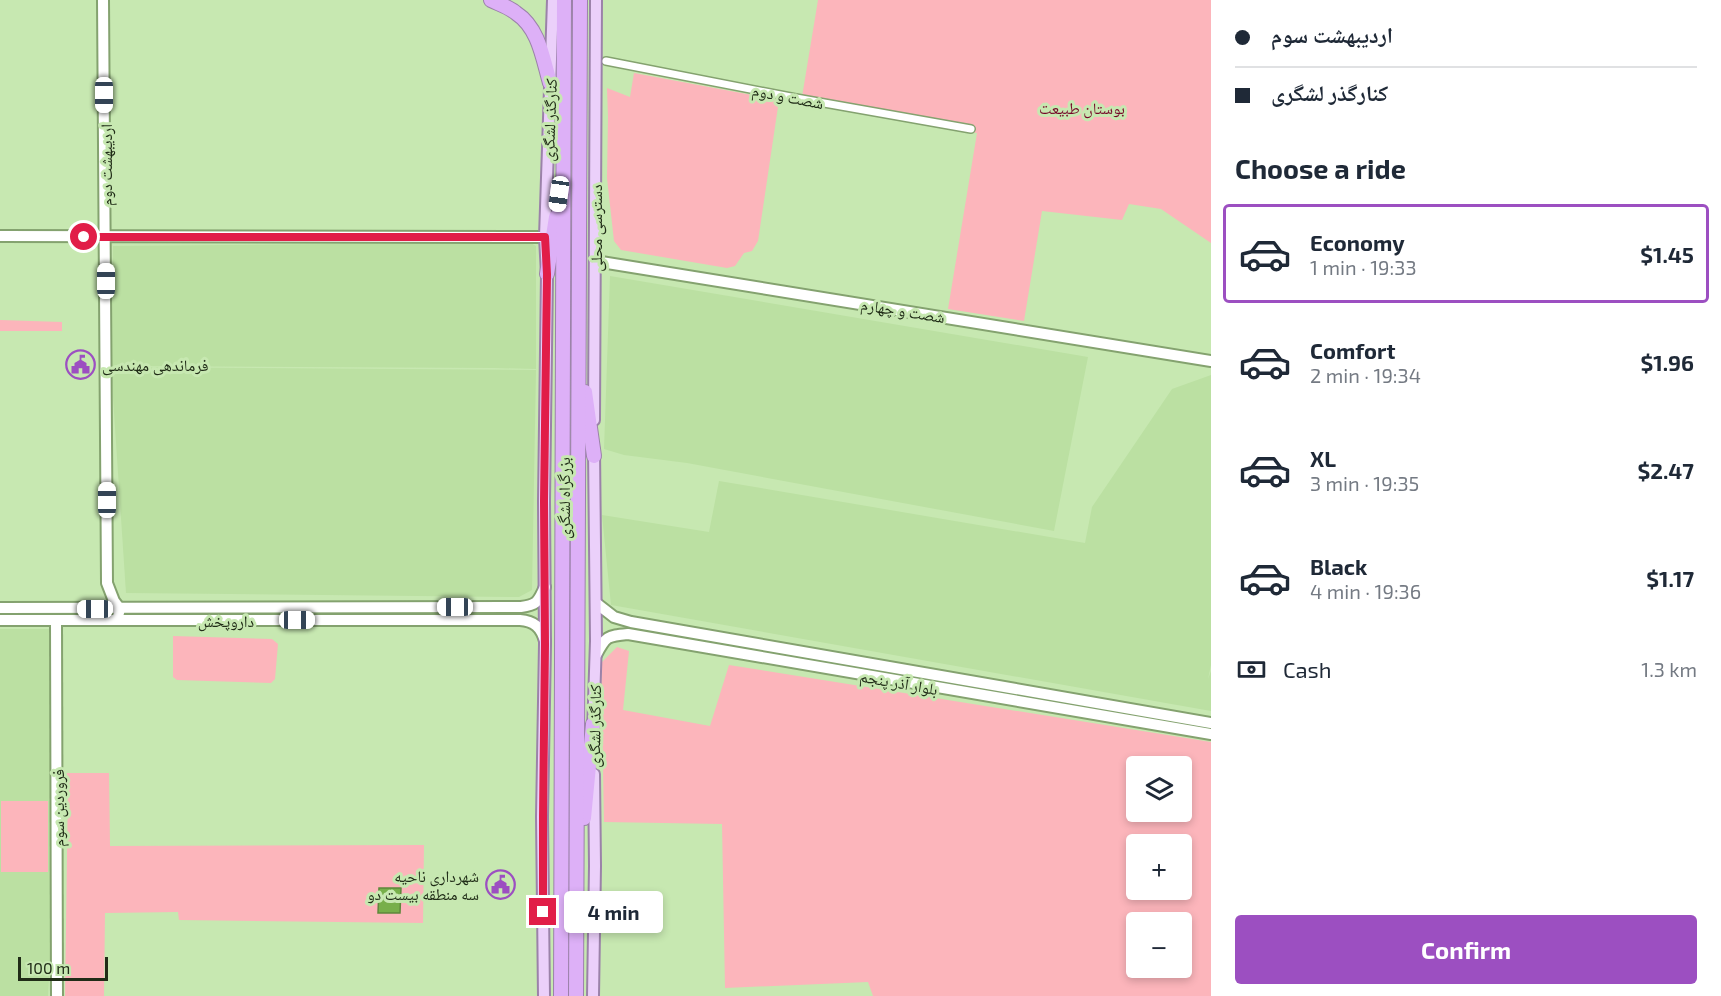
<!DOCTYPE html>
<html lang="en">
<head>
<meta charset="utf-8">
<style>
	body { margin:0; font-family:"Exo 2","Noto Naskh Arabic",sans-serif; background:#f6f6f7; color:#1f2937; height:100vh; display:flex; flex-direction:column; font-size:22px; white-space:nowrap }
	* { box-sizing:border-box; margin:0 }
	p { font-size:20px; color:#747a83 }
	.icon { flex:none; width:33px; height:33px; fill:none; stroke:currentColor; stroke-width:2; stroke-linecap:round; stroke-linejoin:round }
	.map { position:relative; flex:1; overflow:hidden }
	.sheet { display:flex; flex-direction:column; background:#fff; width:510px }
	.sheet>* { flex:none }
	.guide { display:grid; align-content:center; height:132px; padding:0 24px; background:#fff }
	.controls { position:absolute; left:1126px; top:756px; display:grid; gap:12px }
	.controls a { display:grid; place-items:center; width:66px; height:66px; border-radius:6px; background:#fff; box-shadow:0 3px 9px #0003; font-size:30px }
	.scale { position:absolute; left:18px; bottom:15px; width:90px; box-sizing:border-box; padding-left:6px; border:3px solid #202c17; border-top:0; font-size:16px; line-height:21px; white-space:nowrap; color:#202c17; -webkit-text-stroke:4px #c7e8b1; paint-order:stroke }
	.end { position:absolute; width:27px; height:27px; margin:-14px; border:8px solid #e11d48; background:#fff; box-shadow:0 0 0 3px #fff }
	.from { border-radius:50% }
	.bubble { position:absolute; height:42px; border-radius:6px; background:#fff; box-shadow:0 3px 9px #0003; font-size:20px; font-weight:700; line-height:42px; text-align:center }
	.car { position:absolute; width:18px; height:36px; margin:-18px -9px; border-radius:8px; box-shadow:0 0 4px 2px #0007; background:linear-gradient(#fff 24%,#345 0 40%,#fff 0 76%,#345 0 86%,#fff 0) }
	.guide b { display:flex; align-items:center; gap:21px; height:57px; font-size:22px }
	.guide b+b { border-top:2px solid #e0e1e3 }
	.guide i { width:15px; height:15px; background:#1f2937 }
	ul { padding:0; list-style:none }
	li { display:flex; align-items:center; gap:18px; height:99px; margin:0 12px 9px; padding:0 12px; border:3px solid transparent; border-radius:6px }
	li div { flex:1 }
	li b { display:block; font-size:22px }
	li em { font-style:normal; font-weight:700 }
	li.current { border-color:#9c4fc1 }
	li>.icon { width:54px; height:54px; stroke-width:1.5 }
	h2 { padding:0 24px; font-size:27px; line-height:72px }
	.pay { display:flex; align-items:center; gap:15px; height:66px; padding:0 24px; font-size:22px }
	.pay p { margin-inline-start:auto }
	.action { display:flex; gap:12px; margin-top:auto; padding:12px 24px }
	.action a { flex:1; height:69px; border-radius:6px; background:#9c4fc1; color:#fff; font-size:24px; font-weight:700; line-height:69px; text-align:center }
	main { display:flex; flex:1; min-height:0 }
	.map>svg:first-child { display:block }
	.built { fill:#bbe0a2 }
	.green { fill:#fcb5bb; fill-rule:evenodd }
	.water { fill:#77af4a; stroke:#5d883b; stroke-width:1.5 }
	.lines { fill:none; stroke-linecap:round; stroke-linejoin:round }
	.street-casing { stroke:#84a26f; stroke-width:10 }
	.secondary-casing { stroke:#84a26f; stroke-width:14 }
	.primary-casing { stroke:#9b82a9; stroke-width:14 }
	.highway-casing { stroke:#9b82a9; stroke-width:16 }
	.street { stroke:#fff; stroke-width:7 }
	.secondary { stroke:#fff; stroke-width:10 }
	.primary { stroke:#ebd0fa; stroke-width:10 }
	.highway { stroke:#ddb0f7; stroke-width:14 }
	.route { stroke:#e11d48; stroke-width:8 }
	.labels { text-anchor:middle; dominant-baseline:central; stroke-width:6; stroke-linejoin:round; paint-order:stroke }
	.street-label { font-size:16px; fill:#202c17; stroke:#c7e8b1 }
	.park-label { font-size:16px; fill:#750527; stroke:#c7e8b1 }
	.poi-label { font-size:16px; fill:#202c17; stroke:#c7e8b1; text-anchor:start }
</style>
</head>
<body>
<main>
<div class="map">
<svg width="1211" height="996" viewBox="0 0 1211 996">
	<rect width="100%" height="100%" fill="#c7e8b1"/>
	<g class="built">
		<polygon points="529,242 536,246 536,369 494,368 111,366 113,246"/>
		<polygon points="610,276 1088,357 1054,531 687,463 624,455 604,449"/>
		<polygon points="111,367 536,370 532,590 519,597 126,593"/>
		<polygon points="1211,375 1211,665 1208,679 1211,671 1211,711 611,605 602,515 709,532 719,481 1085,543 1092,507 1172,389"/>
		<polygon points="0,629 52,629 55,873 48,996 0,996"/>
	</g>
	<g class="green">
		<polygon points="818,0 1211,0 1211,243 1161,209 1129,204 1122,220 1042,211 1024,321 948,309 977,133 801,103"/>
		<polygon points="634,73 779,100 758,241 752,251 744,253 735,266 727,268 621,250 614,241 607,178 608,117 607,88 630,97"/>
		<polygon points="0,320 62,322 62,331 0,331"/>
		<polygon points="173,636 272,639 278,644 275,679 271,683 177,680 173,677"/>
		<path d="M617,647L629,651L623,710L710,726L729,665L1211,742V996H873L868,982L725,988L722,824L604,822L601,663ZM1137,766H1182V812H1137ZM1137,844H1182V890H1137ZM1137,922H1182V968H1137Z"/>
		<polygon points="65,773 109,773 110,846 424,845 423,923 179,920 178,912 105,913 104,996 65,996 68,786"/>
		<rect x="1" y="801" width="47" height="71"/>
	</g>
	<polygon class="water" points="379,888 401,888 400,913 378,913"/>
	<g class="lines">
		<defs>
			<polyline id="street" points="606,61 796,98 971,129"/>
			<g id="secondary">
				<polyline points="103,0 107,583 114,601 120,609 117,620"/>
				<polyline points="0,236 545,237"/>
				<polyline points="595,261 1211,361"/>
				<polyline points="596,603 614,617 631,622 1211,723"/>
				<path d="M0,608L521,607C538,605 538,601 545,587"/>
				<path d="M0,620H520C534,621 541,627 545,641"/>
				<polyline points="56,621 57,996"/>
				<path d="M596,655C606,636 607,636 628,634L1211,734"/>
			</g>
			<g id="primary">
				<polyline points="594,420 596,0"/>
				<polyline points="593,732 596,641 594,450"/>
				<polyline points="544,996 542,817 545,644 544,501 547,274 545,237 553,0"/>
				<polyline points="593,996 595,866 594,774"/>
			</g>
			<g id="highway">
				<path d="M491,0C499,4 509,7 516,13C539,28 543,59 550,83"/>
				<polyline points="547,274 556,217"/>
				<polyline points="585,392 594,456"/>
				<polyline points="584,818 593,724"/>
				<polyline points="561,996 564,0"/>
				<polyline points="576,996 580,0"/>
			</g>
		</defs>
		<use href="#street" class="street-casing"/>
		<use href="#secondary" class="secondary-casing"/>
		<use href="#primary" class="primary-casing"/>
		<use href="#highway" class="highway-casing"/>
		<use href="#street" class="street"/>
		<use href="#secondary" class="secondary"/>
		<use href="#primary" class="primary"/>
		<use href="#highway" class="highway"/>
	</g>
	<g class="lines">
		<polyline class="route" points="84,237 545,237 547,274 544,501 545,644 543,817 543,912"/>
	</g>
	<defs>
		<symbol id="civic-ring" viewBox="-11 -11 22 22"><circle r="9.5" fill="#c7e8b1" stroke="#9c4fc1" stroke-width="1.5"/><path d="M-.6-6.5H3V-4.5H.6V-3L4-1V1h2V6H-6V1h2V-1L-.6-3ZM-1.2 2.5V6h2.4V2.5Z" fill="#9c4fc1"/></symbol>
	</defs>
	<g fill-rule="evenodd">
		<use href="#civic-ring" x="64" y="348" width="33" height="33"/>
		<use href="#civic-ring" x="484" y="868" width="33" height="33"/>
	</g>
	<g class="labels">
		<g class="street-label">
			<text transform="translate(788 96) rotate(11)">شصت و دوم</text>
			<text transform="translate(549 120) rotate(-88)">کنارگذر لشگری</text>
			<text transform="translate(105 165) rotate(-90)">اردیبهشت دوم</text>
			<text transform="translate(595 228) rotate(-90)">دسترسی محلی</text>
			<text transform="translate(903 310) rotate(9)">شصت و چهارم</text>
			<text transform="translate(563 498) rotate(-90)">بزرگراه لشگری</text>
			<text x="226" y="620">داروپخش</text>
			<text transform="translate(899 682) rotate(10)">بلوار آذر پنجم</text>
			<text transform="translate(594 726) rotate(-89)">کنارگذر لشگری</text>
			<text transform="translate(57 808) rotate(-90)">فروردین سوم</text>
		</g>
		<g class="park-label">
			<text x="1082" y="107">بوستان طبیعت</text>
		</g>
		<g class="poi-label">
			<text x="102" y="364">فرماندهی مهندسی</text>
			<text x="479" y="875" text-anchor="end">شهرداری ناحیه<tspan x="479" dy="18">سه منطقه بیست دو</tspan></text>
		</g>
	</g>
</svg>
<div class="controls">
<a><svg class="icon" aria-label="layers" viewBox="0 0 24 24"><path d="M12 4l9 5-9 5-9-5zM3 14l9 5 9-5"/></svg></a>
<a>+</a>
<a>−</a>
</div>
<div class="scale">100 m</div>
<i class="end from" style="left:84px;top:237px"></i>
<i class="end" style="left:543px;top:912px"></i>
<div class="bubble" style="left:564px;top:891px;width:99px">4 min</div>
<i class="car" style="left:104px;top:95px;rotate:180deg"></i>
<i class="car" style="left:559px;top:194px;rotate:188deg"></i>
<i class="car" style="left:106px;top:281px;rotate:0deg"></i>
<i class="car" style="left:107px;top:500px;rotate:0deg"></i>
<i class="car" style="left:455px;top:607px;rotate:270deg"></i>
<i class="car" style="left:95px;top:609px;rotate:270deg"></i>
<i class="car" style="left:297px;top:620px;rotate:90deg"></i>
</div>
<section class="sheet">
<div class="guide">
<b><i class="from"></i>اردیبهشت سوم</b>
<b><i></i>کنارگذر لشگری</b>
</div>
<h2>Choose a ride</h2>
<ul>
<li class="current"><svg class="icon" aria-label="car" viewBox="0 0 24 24"><path d="M5 17H2v-5l4-1 3-4h7l3 4 3 1v5h-3M9 17h6M6 11h13"/><circle cx="7" cy="17" r="2"/><circle cx="17" cy="17" r="2"/></svg><div><b>Economy</b><p>1 min · 19:33</p></div><em>$1.45</em></li>
<li><svg class="icon" aria-label="car" viewBox="0 0 24 24"><path d="M5 17H2v-5l4-1 3-4h7l3 4 3 1v5h-3M9 17h6M6 11h13"/><circle cx="7" cy="17" r="2"/><circle cx="17" cy="17" r="2"/></svg><div><b>Comfort</b><p>2 min · 19:34</p></div><em>$1.96</em></li>
<li><svg class="icon" aria-label="car" viewBox="0 0 24 24"><path d="M5 17H2v-5l4-1 3-4h7l3 4 3 1v5h-3M9 17h6M6 11h13"/><circle cx="7" cy="17" r="2"/><circle cx="17" cy="17" r="2"/></svg><div><b>XL</b><p>3 min · 19:35</p></div><em>$2.47</em></li>
<li><svg class="icon" aria-label="car" viewBox="0 0 24 24"><path d="M5 17H2v-5l4-1 3-4h7l3 4 3 1v5h-3M9 17h6M6 11h13"/><circle cx="7" cy="17" r="2"/><circle cx="17" cy="17" r="2"/></svg><div><b>Black</b><p>4 min · 19:36</p></div><em>$1.17</em></li>
</ul>
<div class="pay"><svg class="icon" aria-label="cash" viewBox="0 0 24 24"><path d="M3 7h18v10H3z"/><circle cx="12" cy="12" r="2"/></svg>Cash<p>1.3 km</p></div>
<div class="action"><a>Confirm</a></div>
</section>
</main>
</body>
</html>
